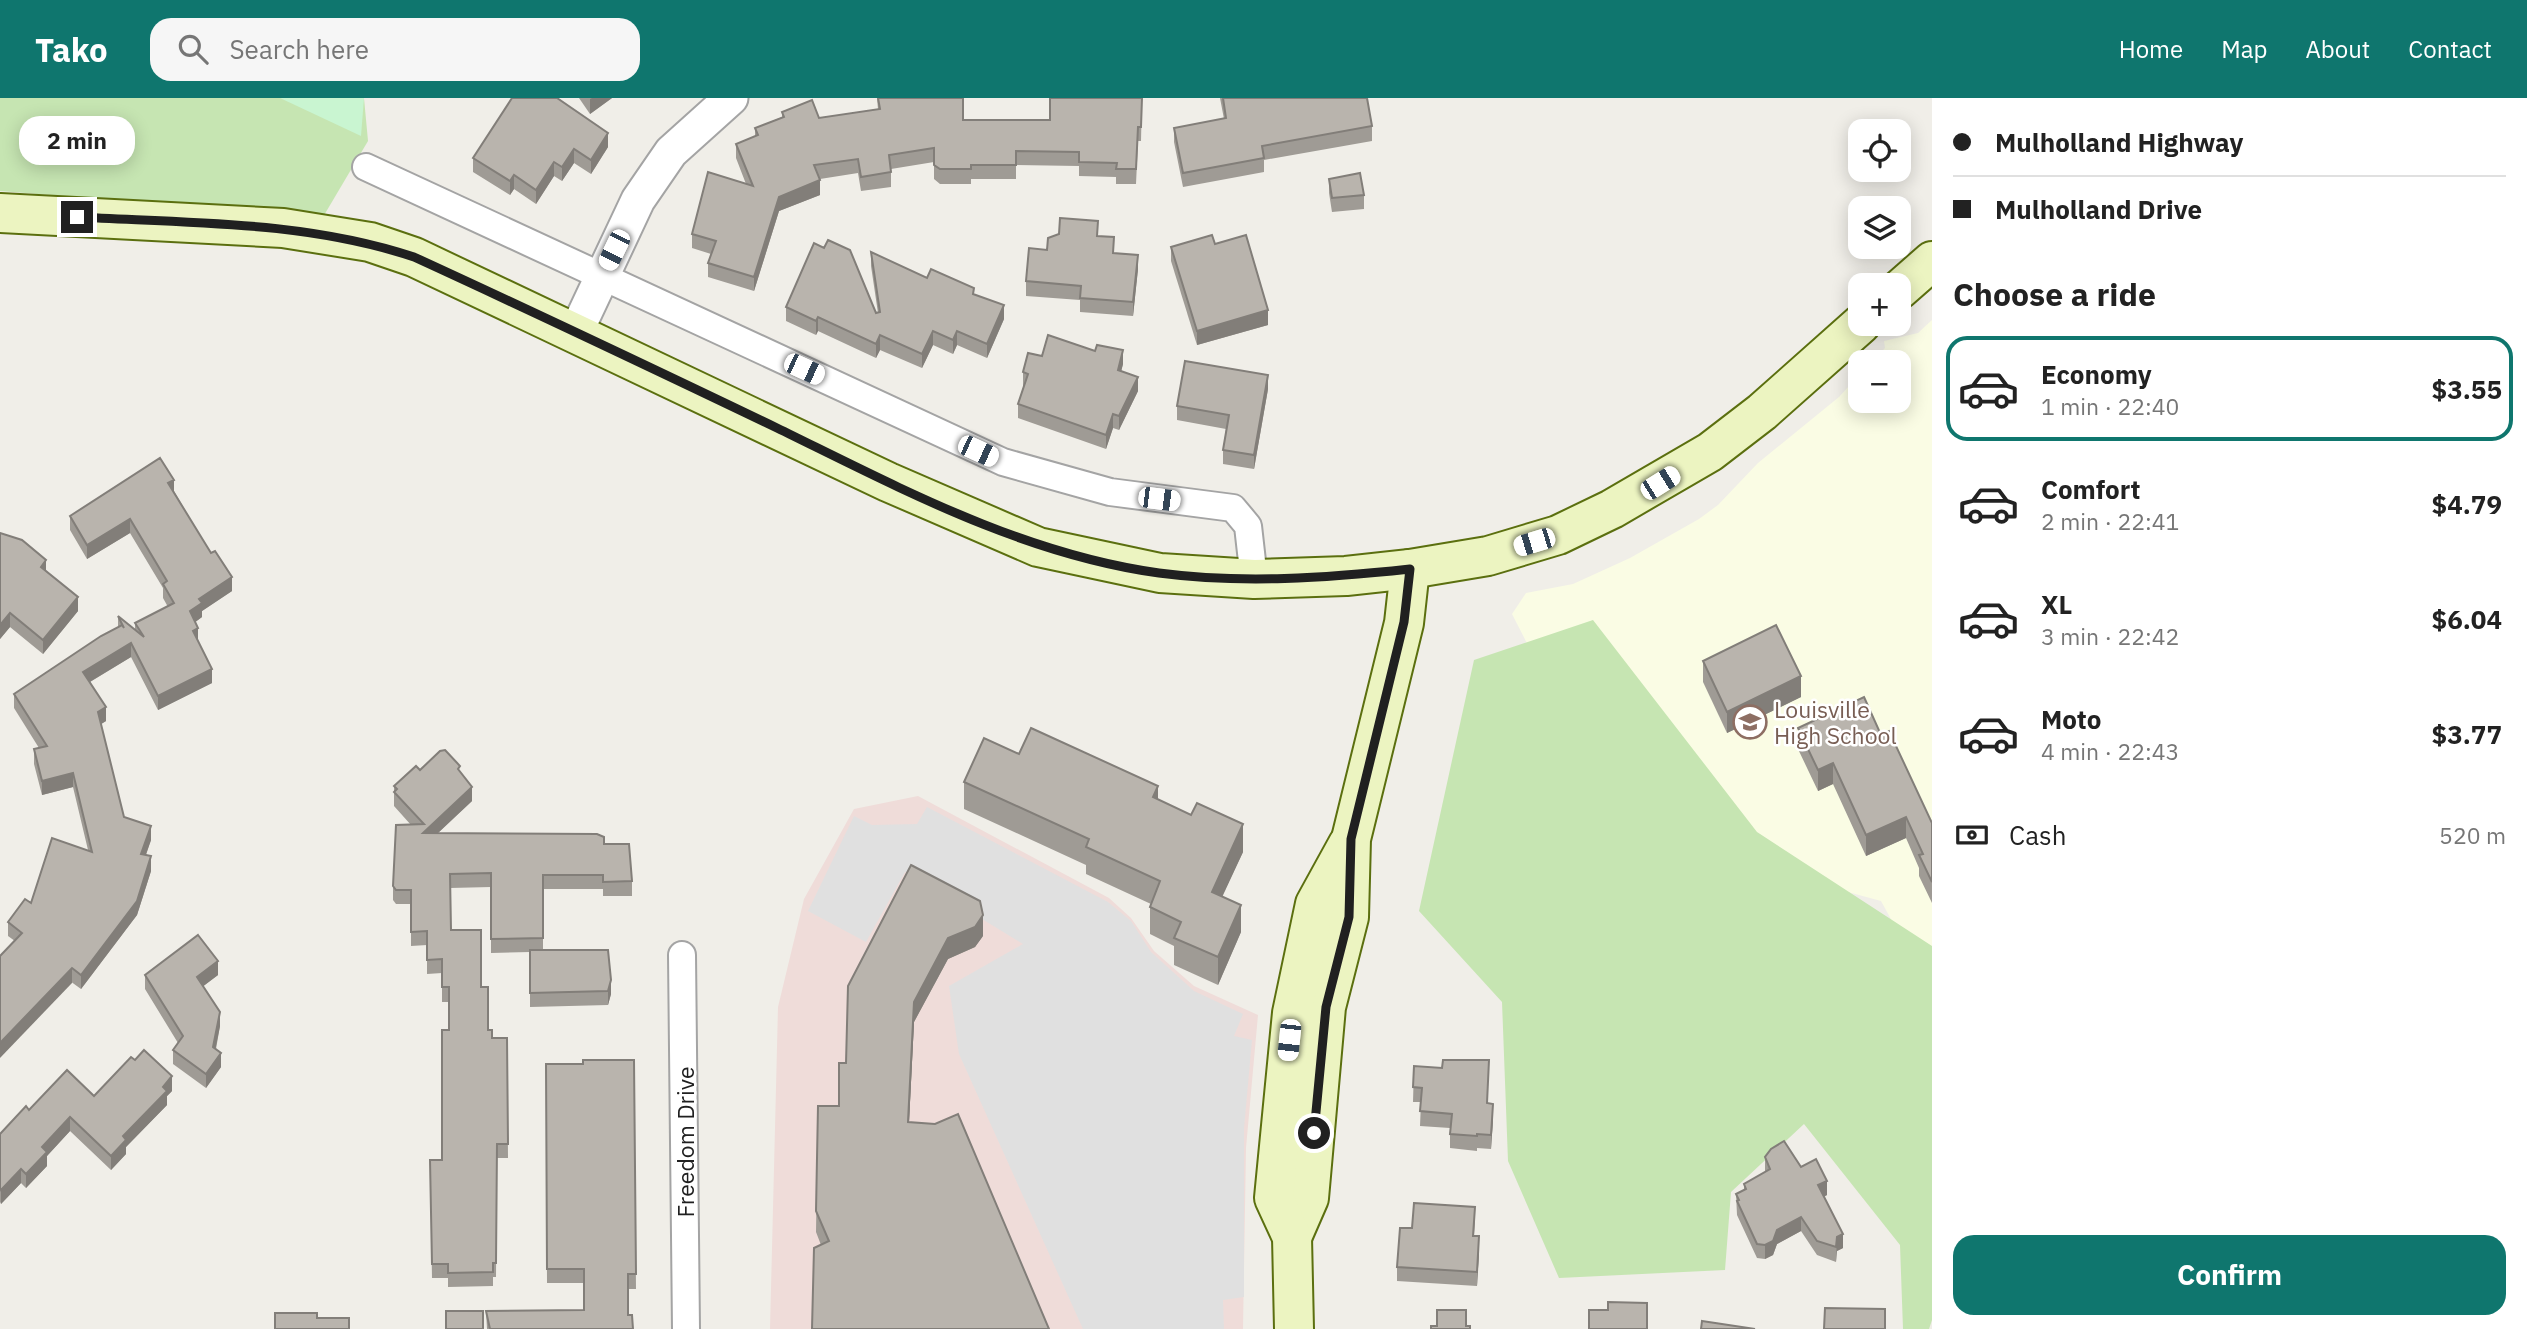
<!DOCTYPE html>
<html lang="en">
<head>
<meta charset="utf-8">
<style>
	body { margin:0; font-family:"IBM Plex Sans",sans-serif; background:#f6f6f6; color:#222; height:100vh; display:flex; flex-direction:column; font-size:26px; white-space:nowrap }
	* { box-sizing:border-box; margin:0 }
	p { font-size:23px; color:#767676 }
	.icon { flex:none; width:38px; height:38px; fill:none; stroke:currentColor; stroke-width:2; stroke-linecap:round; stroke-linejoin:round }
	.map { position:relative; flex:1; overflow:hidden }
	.panel { display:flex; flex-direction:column; background:#fff; width:595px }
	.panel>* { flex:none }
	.top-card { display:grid; align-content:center; height:154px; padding:0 21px; background:#fff }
	.fabs { position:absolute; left:1848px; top:21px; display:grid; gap:14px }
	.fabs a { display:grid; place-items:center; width:63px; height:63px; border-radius:14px; background:#fff; box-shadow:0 4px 18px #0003; font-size:35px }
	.end { position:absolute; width:32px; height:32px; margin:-16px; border:9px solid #202020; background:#fff; box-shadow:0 0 0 4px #fff }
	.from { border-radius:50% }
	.bubble { position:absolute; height:49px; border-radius:21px; background:#fff; box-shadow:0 4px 18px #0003; font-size:23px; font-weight:800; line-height:49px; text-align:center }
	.car { position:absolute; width:21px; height:42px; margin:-21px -10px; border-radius:9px; box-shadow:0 0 5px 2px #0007; background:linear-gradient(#fff 24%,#345 0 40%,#fff 0 76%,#345 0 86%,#fff 0) }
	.top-card b { display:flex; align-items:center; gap:24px; height:66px; font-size:26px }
	.top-card b+b { border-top:2px solid #e0e0e0 }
	.top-card i { width:18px; height:18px; background:#222 }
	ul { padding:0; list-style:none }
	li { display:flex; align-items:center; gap:21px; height:105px; margin:0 14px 10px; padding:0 7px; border:4px solid transparent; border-radius:21px }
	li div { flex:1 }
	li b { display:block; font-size:26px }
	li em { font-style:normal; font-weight:800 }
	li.selected { border-color:#0f766e }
	li>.icon { width:63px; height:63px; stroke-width:1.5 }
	h2 { padding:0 21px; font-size:32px; line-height:84px }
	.pay { display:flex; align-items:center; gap:18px; height:77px; padding:0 21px; font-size:26px }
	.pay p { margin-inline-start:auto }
	.primary-button { display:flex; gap:14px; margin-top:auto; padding:14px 21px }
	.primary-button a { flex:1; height:80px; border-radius:21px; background:#0f766e; color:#fff; font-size:28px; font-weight:800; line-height:80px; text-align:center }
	header { display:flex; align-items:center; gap:42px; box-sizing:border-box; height:98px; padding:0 35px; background:#0f766e; color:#fff }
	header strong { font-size:33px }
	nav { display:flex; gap:38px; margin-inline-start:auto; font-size:24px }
	.search { width:490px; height:63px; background:#f6f6f6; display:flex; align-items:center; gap:18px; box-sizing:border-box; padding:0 24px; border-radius:21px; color:#767676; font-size:26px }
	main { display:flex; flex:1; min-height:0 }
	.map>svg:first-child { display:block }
	.commercial { fill:#efdcd9 }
	.education { fill:#fafce4 }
	.grass { fill:#c6e5b2 }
	.park { fill:#c9f5d1 }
	.parking { fill:#e0e0e0 }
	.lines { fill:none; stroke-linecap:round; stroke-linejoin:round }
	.minor-casing { stroke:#a4a4a4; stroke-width:30 }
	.tertiary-casing { stroke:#a4a4a4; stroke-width:37 }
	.secondary-casing { stroke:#5b6f0f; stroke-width:42 }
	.minor { stroke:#fff; stroke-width:26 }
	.tertiary { stroke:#fff; stroke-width:33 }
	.secondary { stroke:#ecf4c1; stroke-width:38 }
	.wall { fill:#9f9b95 }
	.shaded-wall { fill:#827e79 }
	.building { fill:#b9b4ad; stroke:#827e79; stroke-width:2 }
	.route { stroke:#202020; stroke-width:9 }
	.labels { text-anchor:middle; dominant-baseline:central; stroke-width:5; stroke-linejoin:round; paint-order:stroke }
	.education-label { font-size:23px; fill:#785e54; stroke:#fff; text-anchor:start }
	.street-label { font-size:23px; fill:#202020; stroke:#fff }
</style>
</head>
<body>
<header>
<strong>Tako</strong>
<div class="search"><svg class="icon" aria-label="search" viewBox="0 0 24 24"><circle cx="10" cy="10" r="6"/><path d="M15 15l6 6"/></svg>Search here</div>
<nav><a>Home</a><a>Map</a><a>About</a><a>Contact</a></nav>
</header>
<main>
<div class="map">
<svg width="1932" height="1231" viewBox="0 0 1932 1231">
	<rect width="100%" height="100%" fill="#f0eee8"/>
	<polygon class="commercial" points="918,698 1109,800 1131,820 1154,853 1194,888 1258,917 1246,1050 1243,1231 770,1231 778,909 804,801 854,711"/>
	<polygon class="education" points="1932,222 1932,896 1881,803 1623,733 1512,516 1526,495 1573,486 1630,460 1699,421 1718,407 1758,365 1839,299 1860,276 1860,303 1899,303 1899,264 1872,264 1885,250 1884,243 1918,235"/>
	<g class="grass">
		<polygon points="0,0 364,0 368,43 323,119 0,93"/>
		<polygon points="1593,522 1757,734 1932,848 1932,1222 1929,1231 1903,1231 1900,1147 1804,1026 1731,1094 1725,1172 1559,1180 1508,1063 1502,904 1419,813 1474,562"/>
	</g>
	<polygon class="park" points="280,0 364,0 361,38"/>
	<polygon class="parking" points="927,709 1108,804 1131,823 1151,854 1194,893 1243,916 1234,938 1252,942 1244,1030 1244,1199 1223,1202 1224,1231 1083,1231 959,956 949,888 1023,846 905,774 866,844 808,813 854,718 872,727 917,726"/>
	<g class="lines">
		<defs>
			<g id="minor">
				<polyline points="366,69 1003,364 1110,394 1233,410 1248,428 1254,481"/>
				<polyline points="682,857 686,1231"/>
			</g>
			<polyline id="tertiary" points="576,234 638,102 671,54 731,0"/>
			<g id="secondary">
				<polyline points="0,115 283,130 370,144 414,159 888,384 1038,449 1160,475 1254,481 1346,478 1410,471 1488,458 1558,437 1612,411 1710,354 1762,314 1861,226"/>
				<polyline points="1899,192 1932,163"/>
				<polyline points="1292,1139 1309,1100 1326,909 1349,819 1351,741 1404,525 1410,471"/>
				<polyline points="1294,1231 1292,1139 1274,1100 1292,915 1315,806 1348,746"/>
			</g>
		</defs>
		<use href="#minor" class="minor-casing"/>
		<use href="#tertiary" class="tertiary-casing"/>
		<use href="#secondary" class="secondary-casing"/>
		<use href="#minor" class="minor"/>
		<use href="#tertiary" class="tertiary"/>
		<use href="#secondary" class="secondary"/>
	</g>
	<g class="wall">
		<polygon points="512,0 608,49 591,76 574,65 562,83 554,78 536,106 514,91 510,97 473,74 473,60"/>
		<polygon points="579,0 612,0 590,16"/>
		<polygon points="877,0 964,0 963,22 1050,22 1142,0 1141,43 1138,43 1136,86 1116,86 1116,79 1079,78 1079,68 1016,67 1016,81 971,81 971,86 940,86 934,81 934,64 891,71 891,89 861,93 858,75 820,81 820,97 779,113 754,193 708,179 708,165 711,156 692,150 692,136 746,86 736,60 736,46 755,38 755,30 782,19 782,14 819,20 878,11"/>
		<polygon points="1220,0 1367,0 1372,28 1372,43 1264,62 1264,74 1183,89 1174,44 1174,30 1224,21"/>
		<polygon points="1329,81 1364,97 1364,111 1332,114 1329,95"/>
		<polygon points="1098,138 1114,156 1138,171 1133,218 1080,214 1080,202 1026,198 1026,183 1047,152"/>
		<polygon points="1215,146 1268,227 1197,247 1171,163 1171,149"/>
		<polygon points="871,154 927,180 974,196 1004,221 987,260 957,247 953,256 933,247 922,270 880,252 876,260 818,233 816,237 786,223 786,209 878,215 871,168"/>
		<polygon points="1123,266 1121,273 1138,293 1119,332 1113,330 1106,351 1018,320 1018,306 1024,289 1023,288 1023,274"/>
		<polygon points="1268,291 1254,371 1223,366 1223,352 1226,331 1177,322 1177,308"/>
		<polygon points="174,393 232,493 202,513 202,519 195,524 198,544 212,585 158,612 131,559 90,584 106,623 101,626 124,719 151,742 146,757 151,773 137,817 81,891 8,838 8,824 31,805 88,752 73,689 42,697 34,666 34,651 39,650 14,610 14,596 118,529 118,518 135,532 135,525 168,509 163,500 163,490 130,435 87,461 70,432 70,418"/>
		<polygon points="0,435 46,473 78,513 43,556 10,529 0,541"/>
		<polygon points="1703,563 1801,599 1727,635 1703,584"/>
		<polygon points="1798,630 1881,637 1932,725 1932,805 1919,778 1919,770 1906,740 1866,758 1833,686 1818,693 1798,651"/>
		<polygon points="1019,656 1158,702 1243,754 1222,798 1241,834 1218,887 1174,867 1174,848 1150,836 1150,809 1151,806 1086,776 1086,767 964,711 964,684"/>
		<polygon points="420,672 460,674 472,703 438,735 604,746 632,783 632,798 603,798 603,791 543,791 543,852 608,852 611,896 608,907 530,909 530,854 491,855 491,789 450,790 451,832 481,889 488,932 492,940 507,940 508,1060 497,1060 496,1179 493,1179 493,1188 448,1189 448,1180 432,1180 430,1062 442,1062 449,932 449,904 442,904 442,875 427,876 427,847 411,848 411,806 396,806 393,802 393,788 411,727 394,708 394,688"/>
		<polygon points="983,838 975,849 948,861 914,924 909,1024 1049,1231 821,1147 816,1134 818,1008 839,1008 846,965 848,888"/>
		<polygon points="145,877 218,877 203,888 220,928 216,951 221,969 206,990 173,966 173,952 178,945 145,891"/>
		<polygon points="135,962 172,993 167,998 167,1007 126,1049 126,1056 111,1072 70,1033 47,1058 47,1068 26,1090 21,1085 1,1106 0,1104 0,1036 29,1012 94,998"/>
		<polygon points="634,962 636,1191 628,1191 628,1217 633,1231 487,1231 486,1213 584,1212 584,1185 547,1185 546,966 583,966"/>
		<polygon points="1414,968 1488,1005 1493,1020 1491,1051 1477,1050 1477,1053 1450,1050 1450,1030 1420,1028 1421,1004 1413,1004"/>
		<polygon points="1765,1059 1801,1069 1827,1097 1824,1099 1843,1150 1837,1153 1836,1164 1817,1157 1801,1133 1777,1146 1773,1157 1765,1161 1757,1160 1737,1117 1736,1096 1744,1092 1744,1086 1765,1074"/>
		<polygon points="1475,1123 1474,1138 1479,1153 1477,1188 1397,1183 1397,1169 1412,1130"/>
	</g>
	<g class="shaded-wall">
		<polygon points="592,0 612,0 590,16 590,1"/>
		<polygon points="608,35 608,49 591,76 591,62"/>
		<polygon points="574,51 574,65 562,83 562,69"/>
		<polygon points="554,64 554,78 536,106 536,92"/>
		<polygon points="514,77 514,91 510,97 510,83"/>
		<polygon points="820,82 820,97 779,113 754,193 754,179 779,99"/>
		<polygon points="1138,157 1138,171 1133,218 1133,204"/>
		<polygon points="1004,207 1004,221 987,260 987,246"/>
		<polygon points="1268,212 1268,227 1197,247 1197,233"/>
		<polygon points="818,219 818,233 816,237 816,223"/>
		<polygon points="933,233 933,247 922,270 922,256"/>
		<polygon points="957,233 957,247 953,256 953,242"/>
		<polygon points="880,237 880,252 876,260 876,246"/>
		<polygon points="1123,252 1123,266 1118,286 1118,272"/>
		<polygon points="1268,277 1268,291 1254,371 1254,357"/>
		<polygon points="1138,279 1138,293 1119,332 1119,318"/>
		<polygon points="1113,316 1113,330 1106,351 1106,337"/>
		<polygon points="174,382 174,396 168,385"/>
		<polygon points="130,421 130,435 87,461 87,447"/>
		<polygon points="46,462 46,476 41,469"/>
		<polygon points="232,479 232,493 202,513 202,519 190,528 190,513 199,501"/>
		<polygon points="78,499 78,513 43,556 43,542"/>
		<polygon points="10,515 10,529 0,541 0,527"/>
		<polygon points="198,530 198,544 193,533"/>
		<polygon points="131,545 131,559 83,588 83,574"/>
		<polygon points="212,571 212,585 158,612 158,598"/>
		<polygon points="1801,578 1801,599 1727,635 1727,614"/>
		<polygon points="106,609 106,623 98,628 98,614"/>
		<polygon points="1833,665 1833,686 1818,693 1818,672"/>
		<polygon points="73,675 73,689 42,697 42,683"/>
		<polygon points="1158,688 1158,715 1153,699"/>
		<polygon points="472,689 472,703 423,749 423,735"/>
		<polygon points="1906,719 1906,740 1866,758 1866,737"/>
		<polygon points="1243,726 1243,754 1212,821 1212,794"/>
		<polygon points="151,728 151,742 141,770 141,756"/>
		<polygon points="151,758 151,773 137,817 81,891 81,877"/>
		<polygon points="1241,807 1241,834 1218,887 1218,859"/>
		<polygon points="983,817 983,838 975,849 948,861 914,924 908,1045 908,1024 914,904 948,840"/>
		<polygon points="218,863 218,877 197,893 197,879"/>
		<polygon points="72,870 72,885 0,960 0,945"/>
		<polygon points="611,882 611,896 608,907 608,893"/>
		<polygon points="220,914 220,928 213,963 213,949"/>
		<polygon points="221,955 221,969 206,990 206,976"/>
		<polygon points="172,978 172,993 167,998 167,1007 126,1049 126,1056 111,1072 111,1058 123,1038"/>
		<polygon points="1493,1006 1493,1020 1491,1051 1491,1037"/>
		<polygon points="70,1019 70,1033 47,1058 47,1068 26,1090 26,1076 42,1049"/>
		<polygon points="21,1071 21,1085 1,1106 1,1092"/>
		<polygon points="1827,1083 1827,1097 1818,1101 1818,1087"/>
		<polygon points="1801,1119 1801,1133 1777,1146 1773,1157 1765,1161 1765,1147 1777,1132"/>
		<polygon points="1843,1136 1843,1150 1837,1153 1836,1164 1837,1139"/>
		<polygon points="1479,1138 1479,1153 1477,1188 1477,1174"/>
	</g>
	<g class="building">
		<polygon points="512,0 557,0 608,35 591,62 574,51 562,69 554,64 536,92 514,77 510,83 473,60"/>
		<polygon points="878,0 963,0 963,22 1050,22 1050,0 1142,0 1141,29 1138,29 1136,71 1116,71 1117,65 1079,64 1079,54 1016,53 1016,67 971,67 971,71 940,71 934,67 934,50 889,57 891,74 861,79 858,61 814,67 820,82 779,99 754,179 708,165 716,143 692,136 708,74 753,88 736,46 758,37 755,30 784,19 782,14 812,2 819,20 880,11"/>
		<polygon points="1223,0 1367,0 1372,28 1262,48 1264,60 1183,75 1174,30 1226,20"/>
		<polygon points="1360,75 1364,97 1332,100 1329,81"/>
		<polygon points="1060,120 1098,123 1097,138 1114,139 1113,155 1138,157 1133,204 1080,200 1081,188 1026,183 1029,150 1047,152 1048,140 1059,136"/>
		<polygon points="1212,137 1215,146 1246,137 1268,212 1197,233 1171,149"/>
		<polygon points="828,142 850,152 876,215 880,214 871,154 927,180 931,171 974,190 973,196 1004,207 987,246 957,233 953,242 933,233 922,256 880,237 876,246 818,219 816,223 786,209 814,145 824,150"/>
		<polygon points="1048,237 1095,253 1097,247 1123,252 1118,272 1138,279 1119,318 1113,316 1106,337 1018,306 1028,276 1023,274 1028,255 1042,258"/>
		<polygon points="1185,263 1268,277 1254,357 1223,352 1229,317 1177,308"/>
		<polygon points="160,360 174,382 168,385 211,455 215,453 232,479 199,501 202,505 190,513 198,530 193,533 212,571 158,598 131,545 83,574 106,609 98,614 124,719 151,728 141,756 151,758 137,803 81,877 72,870 0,945 0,858 22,835 8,824 25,801 31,805 52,740 92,754 73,675 42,683 34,651 47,648 14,596 101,538 122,527 124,530 118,518 144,539 135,525 174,505 163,486 167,483 130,421 87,447 70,418"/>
		<polygon points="0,435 22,442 46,462 41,469 78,499 43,542 10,515 0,527"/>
		<polygon points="1776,527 1801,578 1727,614 1703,563"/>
		<polygon points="1864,599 1881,637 1889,633 1932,725 1932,784 1919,757 1923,756 1906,719 1866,737 1833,665 1818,672 1798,630"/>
		<polygon points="1031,630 1158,688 1153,699 1191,717 1197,705 1243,726 1212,794 1241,807 1218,859 1174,840 1181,824 1150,809 1160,783 1086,749 1089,741 964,684 984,640 1019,656"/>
		<polygon points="445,652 460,668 458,671 472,689 423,735 597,736 604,739 604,746 629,746 632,783 603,784 603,777 543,777 543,840 491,841 491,775 450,776 451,832 481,832 481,889 488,889 488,932 492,932 492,940 507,940 508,1046 497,1046 496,1165 493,1165 493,1174 448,1175 448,1166 432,1166 430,1062 442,1062 442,932 449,932 449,889 442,889 442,861 427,862 427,833 411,834 411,792 396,792 393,788 396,727 424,726 394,694 397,691 394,688 416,668 420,672 440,653"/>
		<polygon points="911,767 980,803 983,817 975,829 948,840 914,904 908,1024 935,1026 958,1016 1049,1231 812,1231 814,1150 829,1143 816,1113 818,1008 839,1008 839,965 846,965 848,888"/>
		<polygon points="198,837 218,863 197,879 220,914 213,949 221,955 206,976 173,952 183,938 145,877"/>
		<polygon points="530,852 608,852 611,882 608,893 530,895"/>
		<polygon points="144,952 172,978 163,989 167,993 123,1038 126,1042 111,1058 70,1019 42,1049 47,1054 26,1076 21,1071 1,1092 0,1090 0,1036 26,1008 29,1012 67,972 94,998 131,959 135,962"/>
		<polygon points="583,962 634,962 636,1176 628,1176 628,1217 632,1217 633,1231 490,1231 486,1213 584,1212 584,1171 547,1171 546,966 583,966"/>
		<polygon points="1443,962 1489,962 1487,1005 1493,1006 1491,1037 1477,1036 1477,1038 1450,1036 1452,1016 1420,1013 1422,990 1413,989 1414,968 1442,970"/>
		<polygon points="1784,1043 1801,1069 1816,1061 1827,1083 1818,1087 1843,1136 1837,1139 1836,1149 1817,1143 1801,1119 1777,1132 1773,1143 1765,1147 1757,1146 1737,1103 1739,1102 1736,1096 1746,1091 1744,1086 1770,1071 1765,1059 1771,1051"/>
		<polygon points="1414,1105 1475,1109 1473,1138 1479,1138 1477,1174 1397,1169 1400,1130 1412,1130"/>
		<polygon points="1608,1204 1647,1205 1647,1231 1589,1231 1589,1212 1608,1212"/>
		<polygon points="1825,1210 1885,1211 1885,1231 1824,1231"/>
		<polygon points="1437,1212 1466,1212 1466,1228 1470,1228 1470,1231 1431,1231 1431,1228 1437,1228"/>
		<rect x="446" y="1213" width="37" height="18"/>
		<polygon points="275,1215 317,1215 317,1220 349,1220 349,1231 275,1231"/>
		<polygon points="1702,1223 1755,1231 1701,1231"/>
	</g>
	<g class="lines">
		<path class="route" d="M77,119C190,125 306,123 414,159C536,215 656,272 777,330C900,390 1022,456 1159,475C1242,486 1327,480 1410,471L1404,524L1351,741L1349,819L1326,909L1314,1035"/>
	</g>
	<defs>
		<symbol id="school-ring" viewBox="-11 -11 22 22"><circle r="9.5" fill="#fff" stroke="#8d6e63" stroke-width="1.5"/><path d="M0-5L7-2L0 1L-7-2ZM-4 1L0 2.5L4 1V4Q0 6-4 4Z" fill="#8d6e63"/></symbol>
	</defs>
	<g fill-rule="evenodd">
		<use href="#school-ring" x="1731" y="605" width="38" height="38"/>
	</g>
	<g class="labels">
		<g class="education-label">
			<text x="1774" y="611">Louisville<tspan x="1774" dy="26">High School</tspan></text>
		</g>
		<g class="street-label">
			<text transform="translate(685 1044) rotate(-90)">Freedom Drive</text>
		</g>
	</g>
</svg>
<div class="fabs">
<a><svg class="icon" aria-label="locate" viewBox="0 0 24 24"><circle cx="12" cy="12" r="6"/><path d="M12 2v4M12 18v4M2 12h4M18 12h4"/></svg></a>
<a><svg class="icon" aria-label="layers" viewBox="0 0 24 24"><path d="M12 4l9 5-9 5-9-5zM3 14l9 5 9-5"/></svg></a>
<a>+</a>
<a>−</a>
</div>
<i class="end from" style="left:1314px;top:1035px"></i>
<i class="end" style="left:77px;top:119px"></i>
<div class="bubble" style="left:19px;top:18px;width:116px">2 min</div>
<i class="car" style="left:614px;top:152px;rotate:206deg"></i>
<i class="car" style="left:804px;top:271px;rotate:115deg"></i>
<i class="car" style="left:978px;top:353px;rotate:115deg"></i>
<i class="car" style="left:1660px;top:385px;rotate:58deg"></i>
<i class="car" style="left:1159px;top:401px;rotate:97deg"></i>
<i class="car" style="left:1534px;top:444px;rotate:253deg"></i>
<i class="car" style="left:1289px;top:942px;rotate:186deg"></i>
</div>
<section class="panel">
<div class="top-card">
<b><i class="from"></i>Mulholland Highway</b>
<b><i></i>Mulholland Drive</b>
</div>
<h2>Choose a ride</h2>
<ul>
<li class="selected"><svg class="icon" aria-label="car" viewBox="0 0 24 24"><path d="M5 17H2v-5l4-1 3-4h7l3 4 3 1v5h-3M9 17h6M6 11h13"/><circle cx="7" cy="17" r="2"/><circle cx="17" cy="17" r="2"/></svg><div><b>Economy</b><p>1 min · 22:40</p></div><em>$3.55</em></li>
<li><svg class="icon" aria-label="car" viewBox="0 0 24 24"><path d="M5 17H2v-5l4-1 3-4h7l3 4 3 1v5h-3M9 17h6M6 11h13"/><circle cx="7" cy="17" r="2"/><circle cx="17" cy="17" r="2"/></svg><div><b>Comfort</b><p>2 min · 22:41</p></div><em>$4.79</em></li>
<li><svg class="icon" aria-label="car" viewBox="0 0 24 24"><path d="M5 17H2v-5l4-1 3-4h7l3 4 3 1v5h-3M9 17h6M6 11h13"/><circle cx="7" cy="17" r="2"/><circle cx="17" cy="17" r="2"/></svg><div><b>XL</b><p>3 min · 22:42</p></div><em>$6.04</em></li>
<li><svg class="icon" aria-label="car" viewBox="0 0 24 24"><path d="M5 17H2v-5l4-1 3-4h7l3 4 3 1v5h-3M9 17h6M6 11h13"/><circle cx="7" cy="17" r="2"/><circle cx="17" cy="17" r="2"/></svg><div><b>Moto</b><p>4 min · 22:43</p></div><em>$3.77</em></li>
</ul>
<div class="pay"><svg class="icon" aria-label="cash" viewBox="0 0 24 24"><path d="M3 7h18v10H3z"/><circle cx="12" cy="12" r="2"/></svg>Cash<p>520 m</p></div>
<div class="primary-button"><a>Confirm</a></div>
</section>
</main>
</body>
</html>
